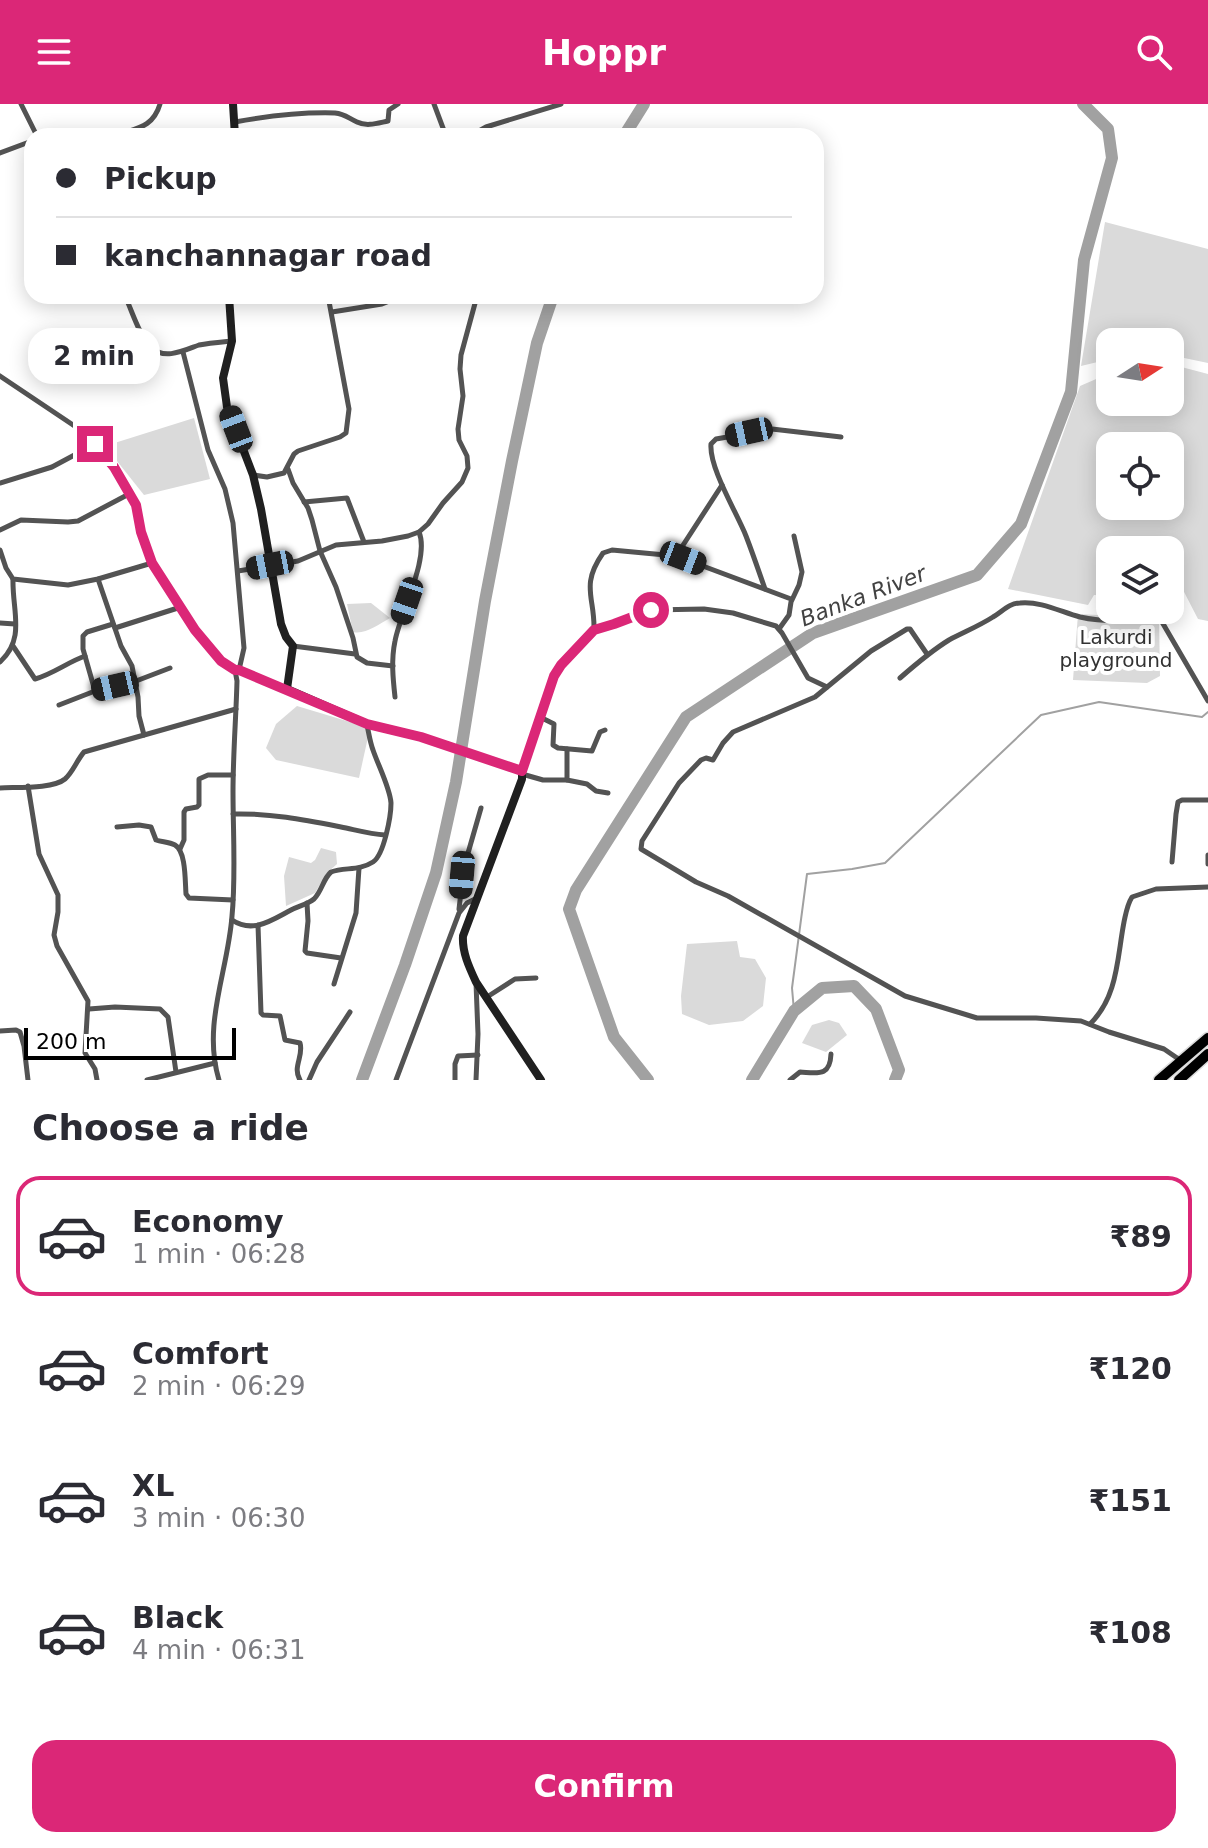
<!DOCTYPE html>
<html lang="en">
<head>
<meta charset="utf-8">
<style>
	body { margin:0; font-family:"DejaVu Sans",sans-serif; background:#f2f2f3; color:#2b2b33; height:100vh; display:flex; flex-direction:column; font-size:30px; white-space:nowrap }
	* { box-sizing:border-box; margin:0 }
	p { font-size:26px; color:#7c7c81 }
	.icon { flex:none; width:44px; height:44px; fill:none; stroke:currentColor; stroke-width:2; stroke-linecap:round; stroke-linejoin:round }
	.map { position:relative; height:976px; overflow:hidden }
	.side { display:flex; flex-direction:column; background:#fff; flex:1 }
	.side>* { flex:none }
	.banner { position:absolute; left:24px; top:24px; width:800px; height:176px; border-radius:24px; box-shadow:0 4px 20px #0003; display:grid; align-content:center; height:176px; padding:0 32px; background:#fff }
	.needle { width:52px; rotate:78deg }
	.controls { position:absolute; left:1096px; top:224px; display:grid; gap:16px }
	.controls a { display:grid; place-items:center; width:88px; height:88px; border-radius:16px; background:#fff; box-shadow:0 4px 20px #0003; font-size:40px }
	.scale { position:absolute; left:24px; bottom:20px; width:212px; box-sizing:border-box; padding-left:8px; border:4px solid #000; border-top:0; font-size:22px; line-height:28px; white-space:nowrap; color:#000; -webkit-text-stroke:6px #fff; paint-order:stroke }
	.end { position:absolute; width:36px; height:36px; margin:-18px; border:10px solid #db2777; background:#fff; box-shadow:0 0 0 4px #fff }
	.from { border-radius:50% }
	.bubble { position:absolute; height:56px; border-radius:24px; background:#fff; box-shadow:0 4px 20px #0003; font-size:26px; font-weight:700; line-height:56px; text-align:center }
	.car { position:absolute; width:24px; height:48px; margin:-24px -12px; border-radius:10px; box-shadow:0 0 6px 2px #0007; background:linear-gradient(#222 24%,#8ab4d8 0 40%,#222 0 76%,#8ab4d8 0 86%,#222 0) }
	.banner b { display:flex; align-items:center; gap:28px; height:76px; font-size:30px }
	.banner b+b { border-top:2px solid #e1e1e2 }
	.banner i { width:20px; height:20px; background:#2b2b33 }
	ul { padding:0; list-style:none }
	li { display:flex; align-items:center; gap:24px; height:120px; margin:0 16px 12px; padding:0 16px; border:4px solid transparent; border-radius:24px }
	li div { flex:1 }
	li b { display:block; font-size:30px }
	li em { font-style:normal; font-weight:700 }
	li.selected { border-color:#db2777 }
	li>.icon { width:72px; height:72px; stroke-width:1.5 }
	h2 { padding:0 32px; font-size:36px; line-height:96px }
	.action { display:flex; gap:16px; margin-top:auto; padding:16px 32px }
	.action a { flex:1; height:92px; border-radius:24px; background:#db2777; color:#fff; font-size:32px; font-weight:700; line-height:92px; text-align:center }
	header { display:flex; justify-content:space-between; align-items:center; height:104px; padding:0 32px; background:#db2777; color:#fff; font-size:36px; font-weight:700 }
	.map>svg:first-child { display:block }
	.green { fill:#dadada; fill-rule:evenodd }
	.lines { fill:none; stroke-linecap:round; stroke-linejoin:round }
	.stream { stroke:#a1a1a1; stroke-width:2 }
	.river { stroke:#a1a1a1; stroke-width:12 }
	.highway-casing { stroke:#dbdbdb; stroke-width:13 }
	.street { stroke:#535353; stroke-width:5 }
	.secondary { stroke:#202020; stroke-width:8 }
	.highway { stroke:#000; stroke-width:10 }
	.route { stroke:#db2777; stroke-width:10 }
	.labels { text-anchor:middle; dominant-baseline:central; stroke-width:8; stroke-linejoin:round; paint-order:stroke }
	.park-label { font-size:20px; fill:#313131; stroke:#fff }
	.water-label { font-size:22px; font-style:italic; fill:#424242; stroke:#fff }
</style>
</head>
<body>
<header><svg class="icon" aria-label="menu" viewBox="0 0 24 24"><path d="M4 6h16M4 12h16M4 18h16"/></svg>Hoppr<svg class="icon" aria-label="search" viewBox="0 0 24 24"><circle cx="10" cy="10" r="6"/><path d="M15 15l6 6"/></svg></header>
<div class="map">
<svg width="1208" height="976" viewBox="0 0 1208 976">
	<rect width="100%" height="100%" fill="#fff"/>
	<g class="green">
		<polygon points="1105,118 1208,145 1208,259 1170,251 1170,238 1110,238 1110,255 1081,262"/>
		<path d="M1170,260L1208,270V517L1198,515L1182,484L1179,462L1170,457V446H1110V492L1094,491L1088,501L1008,485L1080,282L1110,269V298H1170ZM1110,342H1170V402H1110Z"/>
		<polygon points="194,314 210,375 144,391 105,342"/>
		<path d="M371,499L390,514C379,520 365,531 353,528L347,500Z"/>
		<polygon points="1078,510 1159,514 1160,572 1147,579 1073,576"/>
		<polygon points="297,602 370,624 359,674 276,656 266,644 276,620"/>
		<polygon points="321,744 336,748 337,760 327,769 315,789 286,802 284,772 289,753 311,759 315,756"/>
		<polygon points="737,837 740,853 755,855 766,874 763,902 743,917 709,921 682,910 681,892 687,840"/>
		<polygon points="829,916 839,919 847,931 826,948 802,939 812,921"/>
	</g>
	<g class="lines">
		<polyline class="stream" points="794,907 792,884 807,770 852,765 885,759 1041,611 1099,598 1202,613 1208,608"/>
		<g class="river">
			<polyline points="624,32 644,0"/>
			<polyline points="362,976 405,861 436,769 456,678 485,497 512,357 537,239 553,192"/>
			<polyline points="648,976 614,933 569,805 576,786 686,613 813,529 977,471 1021,420 1071,288 1084,156 1112,54 1108,25 1083,0"/>
			<polyline points="752,976 794,907 822,884 854,882 876,905 899,966 895,976"/>
		</g>
		<defs>
			<g id="highway">
				<polyline points="1159,976 1208,934"/>
				<polyline points="1179,976 1208,950"/>
			</g>
		</defs>
		<use href="#highway" class="highway-casing"/>
		<g class="street">
			<polyline points="21,0 37,32"/>
			<polyline points="434,0 446,32"/>
			<path d="M235,18C268,12 301,8 335,9C345,10 348,14 357,18C367,23 378,19 388,17L389,6L398,0"/>
			<path d="M115,32C136,24 153,24 160,0"/>
			<polyline points="470,32 486,23 561,0"/>
			<polyline points="0,49 32,37"/>
			<path d="M125,192C133,209 138,229 151,243C164,257 185,246 199,241C209,239 221,238 231,237"/>
			<polyline points="332,208 382,200 387,198 388,192"/>
			<polyline points="183,248 208,346 225,385 233,419 244,544 239,566"/>
			<polyline points="0,272 85,329 114,363 136,401 139,408 141,428 152,459"/>
			<polyline points="288,365 293,379 308,404 312,416 320,447 336,483 353,534 357,553 367,559 393,562"/>
			<polyline points="253,371 267,373 284,369 294,350 298,347 340,333 346,329 349,305 328,192"/>
			<polyline points="0,379 52,363 95,340"/>
			<polyline points="304,398 347,394 364,438"/>
			<polyline points="0,426 21,416 68,418 78,417 129,390"/>
			<path d="M0,446L6,464L13,475L68,481L98,475L152,459C174,484 205,561 239,566L286,585"/>
			<polyline points="676,452 722,381"/>
			<polyline points="238,467 298,457 336,441 382,437 408,432 419,428 428,420 443,399 462,378 468,364 467,352 459,336 458,325 463,292 460,265 461,251 477,192"/>
			<polyline points="98,475 121,542 132,562 138,593 139,612 144,631"/>
			<path d="M765,485C759,468 753,450 746,432C737,409 709,364 711,340L716,335L772,325L841,333"/>
			<polyline points="1155,506 1208,597"/>
			<polyline points="0,519 15,520"/>
			<polyline points="115,524 181,503"/>
			<polyline points="594,525 614,520 651,506 704,505 733,509 776,522 782,529 808,574 827,583"/>
			<polyline points="779,525 789,511 791,498 799,481 802,468 794,432"/>
			<path d="M13,542L35,575C53,570 68,558 85,552"/>
			<polyline points="293,542 355,550"/>
			<polyline points="927,550 910,525 907,525 871,547 815,593 733,628 723,639 713,656 706,654 701,656 679,679 642,737 641,745 696,778 728,792 905,892 977,914 1036,914 1081,917 1109,928 1164,945 1180,956"/>
			<path d="M0,558C26,534 12,507 13,475"/>
			<path d="M900,574C916,560 931,547 949,536C964,528 979,522 993,513C1002,508 1009,499 1020,499C1041,497 1061,508 1080,513C1106,519 1134,517 1160,514"/>
			<polyline points="95,587 136,577 170,564"/>
			<path d="M395,593C393,575 391,556 395,537C400,509 430,454 419,428"/>
			<polyline points="59,601 95,587 83,545 83,532 87,528 113,520"/>
			<polyline points="540,613 554,620 553,641 558,644 592,647 600,628 605,626"/>
			<polyline points="567,645 567,676 587,680 596,687 608,689"/>
			<path d="M522,666L557,567L594,526C595,493 580,482 603,449L612,446L676,452L791,495"/>
			<polyline points="522,670 543,676 567,676"/>
			<polyline points="28,682 39,750 58,791 58,808 54,831 57,842 88,897 85,949 95,965 97,976"/>
			<path d="M0,684C16,683 53,685 65,675C73,668 77,656 84,648L236,605"/>
			<path d="M233,710C270,709 305,716 341,723C356,726 370,730 385,731"/>
			<path d="M117,723L139,721L151,723L156,736C162,738 169,738 175,741C186,747 185,777 186,790L189,794L233,796"/>
			<polyline points="180,745 184,736 184,708 186,705 197,703 199,701 199,675 208,671 233,671"/>
			<polyline points="1208,751 1208,760"/>
			<polyline points="1172,758 1176,710 1178,698 1182,696 1208,696"/>
			<polyline points="307,799 308,817 305,847 307,849 341,854"/>
			<polyline points="459,805 464,763 481,704"/>
			<path d="M232,816C253,830 272,816 291,806C299,802 308,800 314,795C322,787 323,775 331,768C345,763 359,767 373,758C384,751 391,712 391,699C390,684 378,661 373,646C370,638 369,630 367,621"/>
			<path d="M258,821L261,909L263,911L280,912L285,936L300,939C304,952 292,963 300,976"/>
			<polyline points="476,879 478,930 476,976"/>
			<polyline points="334,880 356,809 359,764"/>
			<polyline points="487,893 515,875 536,874"/>
			<polyline points="89,905 115,903 160,905 168,913 176,968"/>
			<path d="M1090,920C1118,893 1117,854 1124,818C1126,809 1127,801 1132,793L1156,785L1208,783"/>
			<polyline points="0,927 16,926 20,928 24,942 28,976"/>
			<polyline points="147,976 215,959"/>
			<path d="M219,976C202,921 228,867 232,812C236,771 233,729 233,688C233,651 236,614 237,577L235,566"/>
			<polyline points="309,976 317,958 350,908"/>
			<polyline points="396,976 459,809 467,799 477,794"/>
			<polyline points="455,976 455,960 458,952 478,951"/>
			<path d="M790,976L800,968C818,969 830,973 831,950"/>
		</g>
		<g class="secondary">
			<polyline points="233,0 235,32"/>
			<path d="M229,192L232,237L223,274L227,303L253,371L261,405L281,520L286,533L293,542L287,585L367,620L421,633L522,667V675L513,699L463,832C462,848 469,863 476,878L541,976"/>
		</g>
		<use href="#highway" class="highway"/>
	</g>
	<g class="lines">
		<polyline class="route" points="95,340 114,363 136,401 141,428 152,459 195,526 221,557 235,566 239,566 367,620 421,633 522,667 554,572 561,561 594,526 614,520 651,506"/>
	</g>
	<g class="labels">
		<g class="park-label">
			<text x="1116" y="533">Lakurdi<tspan x="1116" dy="23">playground</tspan></text>
		</g>
		<g class="water-label">
			<text transform="translate(863 492) rotate(-21)">Banka River</text>
		</g>
	</g>
</svg>
<div class="controls">
<a><svg class="needle" viewBox="-14 -14 28 28"><path d="M0-13l5 13h-10z" fill="#e53935"/><path d="M0 13l5-13h-10z" fill="#7c7c81"/></svg></a>
<a><svg class="icon" aria-label="locate" viewBox="0 0 24 24"><circle cx="12" cy="12" r="6"/><path d="M12 2v4M12 18v4M2 12h4M18 12h4"/></svg></a>
<a><svg class="icon" aria-label="layers" viewBox="0 0 24 24"><path d="M12 4l9 5-9 5-9-5zM3 14l9 5 9-5"/></svg></a>
</div>
<div class="scale">200 m</div>
<i class="end from" style="left:651px;top:506px"></i>
<i class="end" style="left:95px;top:340px"></i>
<div class="bubble" style="left:28px;top:224px;width:132px">2 min</div>
<i class="car" style="left:236px;top:325px;rotate:339deg"></i>
<i class="car" style="left:749px;top:328px;rotate:258deg"></i>
<i class="car" style="left:683px;top:454px;rotate:111deg"></i>
<i class="car" style="left:270px;top:461px;rotate:259deg"></i>
<i class="car" style="left:407px;top:497px;rotate:199deg"></i>
<i class="car" style="left:115px;top:582px;rotate:257deg"></i>
<i class="car" style="left:462px;top:771px;rotate:185deg"></i>
<div class="banner">
<b><i class="from"></i>Pickup</b>
<b><i></i>kanchannagar road</b>
</div>
</div>
<section class="side">
<h2>Choose a ride</h2>
<ul>
<li class="selected"><svg class="icon" aria-label="car" viewBox="0 0 24 24"><path d="M5 17H2v-5l4-1 3-4h7l3 4 3 1v5h-3M9 17h6M6 11h13"/><circle cx="7" cy="17" r="2"/><circle cx="17" cy="17" r="2"/></svg><div><b>Economy</b><p>1 min · 06:28</p></div><em>₹89</em></li>
<li><svg class="icon" aria-label="car" viewBox="0 0 24 24"><path d="M5 17H2v-5l4-1 3-4h7l3 4 3 1v5h-3M9 17h6M6 11h13"/><circle cx="7" cy="17" r="2"/><circle cx="17" cy="17" r="2"/></svg><div><b>Comfort</b><p>2 min · 06:29</p></div><em>₹120</em></li>
<li><svg class="icon" aria-label="car" viewBox="0 0 24 24"><path d="M5 17H2v-5l4-1 3-4h7l3 4 3 1v5h-3M9 17h6M6 11h13"/><circle cx="7" cy="17" r="2"/><circle cx="17" cy="17" r="2"/></svg><div><b>XL</b><p>3 min · 06:30</p></div><em>₹151</em></li>
<li><svg class="icon" aria-label="car" viewBox="0 0 24 24"><path d="M5 17H2v-5l4-1 3-4h7l3 4 3 1v5h-3M9 17h6M6 11h13"/><circle cx="7" cy="17" r="2"/><circle cx="17" cy="17" r="2"/></svg><div><b>Black</b><p>4 min · 06:31</p></div><em>₹108</em></li>
</ul>
<div class="action"><a>Confirm</a></div>
</section>
</body>
</html>
